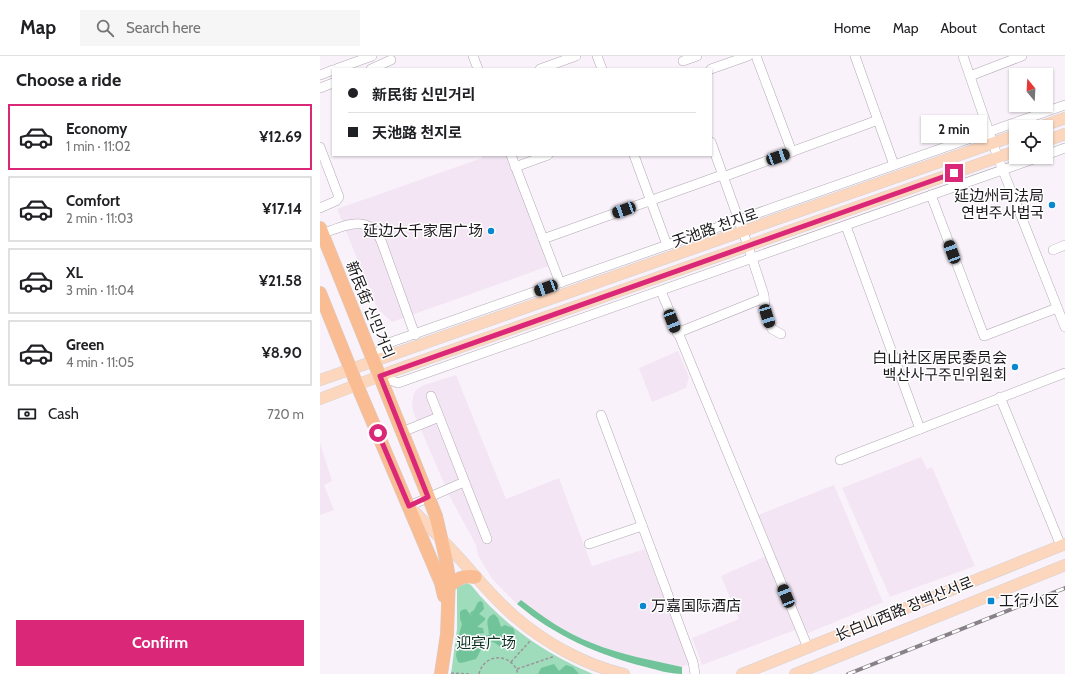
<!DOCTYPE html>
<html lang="en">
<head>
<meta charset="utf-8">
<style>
	body { margin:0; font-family:Cabin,"Noto Sans SC","Noto Sans KR",sans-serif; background:#f6f6f6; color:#202124; height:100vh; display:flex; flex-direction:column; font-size:15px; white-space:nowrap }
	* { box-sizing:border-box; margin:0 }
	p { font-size:13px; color:#757577 }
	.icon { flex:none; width:22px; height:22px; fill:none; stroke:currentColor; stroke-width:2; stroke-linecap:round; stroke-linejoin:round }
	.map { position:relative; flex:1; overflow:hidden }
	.side { display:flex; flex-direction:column; background:#fff; width:320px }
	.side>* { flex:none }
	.guide { position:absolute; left:12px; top:12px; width:380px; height:88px; border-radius:0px; box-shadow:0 1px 3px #0004; display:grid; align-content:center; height:88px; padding:0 16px; background:#fff }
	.needle { width:26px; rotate:342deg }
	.buttons { position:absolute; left:689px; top:12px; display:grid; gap:8px }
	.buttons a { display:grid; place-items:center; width:44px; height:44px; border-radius:0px; background:#fff; box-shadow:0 1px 3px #0004; font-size:20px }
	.end { position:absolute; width:18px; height:18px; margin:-9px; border:5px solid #db2777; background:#fff; box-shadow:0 0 0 2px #fff }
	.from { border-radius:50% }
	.bubble { position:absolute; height:28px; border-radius:0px; background:#fff; box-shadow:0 1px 3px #0004; font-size:13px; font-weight:700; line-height:28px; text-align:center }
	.car { position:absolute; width:12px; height:24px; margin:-12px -6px; border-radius:5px; box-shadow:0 0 3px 1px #0007; background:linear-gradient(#222 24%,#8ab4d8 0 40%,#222 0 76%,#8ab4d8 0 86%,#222 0) }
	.guide b { display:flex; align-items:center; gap:14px; height:38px; font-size:15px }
	.guide b+b { border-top:1px solid #e0e0e0 }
	.guide i { width:10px; height:10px; background:#202124 }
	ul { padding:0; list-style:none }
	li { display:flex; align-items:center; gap:12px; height:66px; margin:0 8px 6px; padding:0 8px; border:2px solid #e0e0e0; border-radius:0px }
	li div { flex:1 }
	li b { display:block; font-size:15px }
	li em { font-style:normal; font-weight:700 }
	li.on { border-color:#db2777 }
	li>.icon { width:36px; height:36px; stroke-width:1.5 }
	h2 { padding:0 16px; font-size:18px; line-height:48px }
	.pay { display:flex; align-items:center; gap:10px; height:44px; padding:0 16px; font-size:15px }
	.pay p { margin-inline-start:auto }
	.button { display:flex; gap:8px; margin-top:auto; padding:8px 16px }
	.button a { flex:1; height:46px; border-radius:0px; background:#db2777; color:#fff; font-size:16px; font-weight:700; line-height:46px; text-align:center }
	header { display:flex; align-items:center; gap:24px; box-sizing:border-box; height:56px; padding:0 20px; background:#fff; border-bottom:1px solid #e0e0e0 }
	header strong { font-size:19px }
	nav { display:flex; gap:22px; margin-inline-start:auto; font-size:14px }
	.search { width:280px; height:36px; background:#f6f6f6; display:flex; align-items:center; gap:10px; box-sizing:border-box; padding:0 14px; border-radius:0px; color:#757577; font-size:15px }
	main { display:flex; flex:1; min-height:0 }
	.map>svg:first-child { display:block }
	.built { fill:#f3e5f4 }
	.green { fill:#9fdcbb }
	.forest { fill:#71c39a }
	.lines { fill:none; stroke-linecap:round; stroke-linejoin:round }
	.minor-casing { stroke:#b1a9b2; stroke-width:10 }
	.major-casing { stroke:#d2d1d2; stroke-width:12 }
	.highway-casing { stroke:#d2d1d2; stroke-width:14 }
	.path { stroke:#9b959b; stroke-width:1.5; stroke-dasharray:3 2; stroke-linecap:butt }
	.minor { stroke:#fff; stroke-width:9 }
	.major { stroke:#fcd7be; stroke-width:11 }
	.highway { stroke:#fabc92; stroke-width:13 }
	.rail-casing { stroke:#888288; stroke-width:4 }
	.rail { stroke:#fff; stroke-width:2.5; stroke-dasharray:8; stroke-linecap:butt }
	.route { stroke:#db2777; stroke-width:5 }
	.poi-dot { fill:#0b87cf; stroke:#fff; stroke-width:1.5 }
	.labels { text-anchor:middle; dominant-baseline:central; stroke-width:3; stroke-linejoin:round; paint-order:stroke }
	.poi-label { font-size:15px; fill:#1c191c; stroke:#fff; text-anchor:end }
	.street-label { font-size:15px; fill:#1c191c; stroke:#fff }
	.park-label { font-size:15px; fill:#0b3120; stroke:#fff }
</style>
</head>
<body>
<header>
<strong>Map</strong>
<div class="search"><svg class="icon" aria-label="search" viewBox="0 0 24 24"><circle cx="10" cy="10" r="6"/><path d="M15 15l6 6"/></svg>Search here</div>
<nav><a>Home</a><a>Map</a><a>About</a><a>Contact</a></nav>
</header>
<main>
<section class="side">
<h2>Choose a ride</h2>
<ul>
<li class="on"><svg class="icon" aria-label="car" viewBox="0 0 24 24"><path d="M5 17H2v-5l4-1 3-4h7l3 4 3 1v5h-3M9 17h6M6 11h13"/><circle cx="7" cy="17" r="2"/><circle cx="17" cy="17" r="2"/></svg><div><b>Economy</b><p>1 min · 11:02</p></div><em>¥12.69</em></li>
<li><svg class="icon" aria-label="car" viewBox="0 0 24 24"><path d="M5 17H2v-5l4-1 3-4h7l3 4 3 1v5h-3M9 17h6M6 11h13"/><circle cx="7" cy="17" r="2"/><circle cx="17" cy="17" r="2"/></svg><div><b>Comfort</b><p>2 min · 11:03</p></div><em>¥17.14</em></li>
<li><svg class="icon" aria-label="car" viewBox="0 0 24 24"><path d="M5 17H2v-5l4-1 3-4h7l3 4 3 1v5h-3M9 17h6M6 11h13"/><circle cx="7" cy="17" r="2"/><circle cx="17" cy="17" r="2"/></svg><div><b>XL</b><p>3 min · 11:04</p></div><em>¥21.58</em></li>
<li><svg class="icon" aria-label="car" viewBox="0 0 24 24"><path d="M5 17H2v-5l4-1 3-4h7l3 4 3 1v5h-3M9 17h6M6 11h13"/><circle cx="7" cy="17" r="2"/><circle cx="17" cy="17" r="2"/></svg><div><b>Green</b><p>4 min · 11:05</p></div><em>¥8.90</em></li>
</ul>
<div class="pay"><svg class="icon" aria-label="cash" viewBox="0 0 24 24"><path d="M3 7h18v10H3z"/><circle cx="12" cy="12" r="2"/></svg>Cash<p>720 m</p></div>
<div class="button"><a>Confirm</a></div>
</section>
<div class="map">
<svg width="745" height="618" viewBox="0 0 745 618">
	<rect width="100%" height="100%" fill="#faf2fb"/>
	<g class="built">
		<polygon points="161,99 186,99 229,210 72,266 57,252 17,153 162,102"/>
		<polygon points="358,295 369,321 366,332 332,346 319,312"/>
		<polygon points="136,319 186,443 239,422 272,510 325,493 369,608 362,611 313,600 272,588 256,580 220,559 201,544 197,548 173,524 166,513 158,499 156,489 130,441 94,358 92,350 93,340 96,334 104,329"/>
		<polygon points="0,387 12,425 4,429 14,454 0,459"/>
		<polygon points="601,401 607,413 612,411 655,510 570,541 522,432"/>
		<polygon points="514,429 563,546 486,578 438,459"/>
		<polygon points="446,500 475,574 382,609 372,582 419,563 401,520"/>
	</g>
	<path class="green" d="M147,527L151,529C183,569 226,598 273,618H131L137,573V531L139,529Z"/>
	<g class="forest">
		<path d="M201,544C223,561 246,577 272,587C301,599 332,604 362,611V618C350,618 337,614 326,611C278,599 235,580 197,548Z"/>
		<path d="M161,545L163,547L164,553L159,558L165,562V564L157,571L163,572L164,577L157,578L155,582L161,579L165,580L169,579C169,571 163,562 174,558L178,562L181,571L185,569L193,572C196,577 195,586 191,590L189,589L187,582L180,583L184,593C180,591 176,587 173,586C162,584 160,598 156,603L141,607L138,606L136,600L139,578L142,568L140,563V556L142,554L146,553L152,561L150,557L154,554L158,546Z"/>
		<polygon points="234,608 239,615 246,609 253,611 259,618 218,618 221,612"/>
	</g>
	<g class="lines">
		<defs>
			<g id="minor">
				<polyline points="153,0 158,13"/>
				<polyline points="277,0 282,13"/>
				<polyline points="436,0 472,96"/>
				<polyline points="535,0 574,109"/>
				<polyline points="643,0 678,102 745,271"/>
				<polyline points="363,5 377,0"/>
				<polyline points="16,13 52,0"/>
				<polyline points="51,13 71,4"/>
				<polyline points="220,13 256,0"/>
				<polyline points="391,13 428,0"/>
				<polyline points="0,19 13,14"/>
				<polyline points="650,20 702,0"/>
				<polyline points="0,32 13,27"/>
				<polyline points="391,86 428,190 444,239 445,253 450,268 452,273 461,278"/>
				<polyline points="0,91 19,141 16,145 0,152"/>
				<polyline points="191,99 240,227"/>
				<polyline points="314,99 347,189"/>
				<polyline points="726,99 745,92"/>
				<polyline points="195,111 228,99"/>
				<polyline points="403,121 558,64"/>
				<polyline points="611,139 664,280 737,252"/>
				<polyline points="526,170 600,373"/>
				<path d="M2,178C25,169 50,157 62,187L95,279"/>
				<polyline points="223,183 402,119"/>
				<polyline points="733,194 745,189"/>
				<polyline points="341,235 488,592"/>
				<polyline points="357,277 444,242"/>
				<polyline points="54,305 63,289 745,49"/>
				<polyline points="60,320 78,327 719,101"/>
				<polyline points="111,340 167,483"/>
				<polyline points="680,341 741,490"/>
				<polyline points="281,359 373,606 375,618"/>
				<polyline points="82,376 119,361"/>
				<polyline points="520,404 745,317"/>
				<polyline points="89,450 144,426"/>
				<polyline points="269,488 322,470"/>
			</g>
			<g id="major">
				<polyline points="720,71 745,62"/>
				<polyline points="726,85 745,78"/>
				<polyline points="0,324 696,79"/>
				<polyline points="0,343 73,315 696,95"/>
				<path d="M90,451C107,469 125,486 141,504C158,523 174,543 194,560C224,586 264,609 304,618"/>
				<polyline points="422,618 745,488"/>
				<polyline points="475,618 745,509"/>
			</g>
			<g id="highway">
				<polyline points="0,172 116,460 125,499 129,522 127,578 121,618"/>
				<polyline points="0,237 37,329 121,527 124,540"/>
				<path d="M129,530C137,523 144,519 155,521"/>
			</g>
		</defs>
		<use href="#minor" class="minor-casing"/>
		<use href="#major" class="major-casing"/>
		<use href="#highway" class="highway-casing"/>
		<g class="path">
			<polyline points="191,606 210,585"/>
			<polyline points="197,613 235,600"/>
			<polyline points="131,617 151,618"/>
			<path d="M159,618C164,596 193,597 198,618"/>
		</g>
		<use href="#minor" class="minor"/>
		<use href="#major" class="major"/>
		<use href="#highway" class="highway"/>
		<defs>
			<polyline id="rail" points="528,618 745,532"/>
		</defs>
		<use href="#rail" class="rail-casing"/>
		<use href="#rail" class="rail"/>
	</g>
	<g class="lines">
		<polyline class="route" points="58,377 89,450 108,441 60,320 634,117"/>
	</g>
	<g class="poi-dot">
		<circle cx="732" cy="149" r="4"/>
		<circle cx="171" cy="175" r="4"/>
		<circle cx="695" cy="311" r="4"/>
		<rect x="667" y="541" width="8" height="8" rx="2"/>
		<circle cx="323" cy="550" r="4"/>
	</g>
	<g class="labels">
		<g class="poi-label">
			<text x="724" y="140">延边州司法局<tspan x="724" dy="17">연변주사법국</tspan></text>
			<text x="163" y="175">延边大千家居广场</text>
			<text x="687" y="302">白山社区居民委员会<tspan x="687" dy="17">백산사구주민위원회</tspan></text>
			<text x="679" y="545" text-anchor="start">工行小区</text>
			<text x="331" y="550" text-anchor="start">万嘉国际酒店</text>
		</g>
		<g class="street-label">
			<text transform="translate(395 172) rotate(-19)">天池路 천지로</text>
			<text transform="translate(50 254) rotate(68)">新民街 신민거리</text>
			<text transform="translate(584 553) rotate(-22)">长白山西路 장백산서로</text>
		</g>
		<g class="park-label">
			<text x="166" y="587">迎宾广场</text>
		</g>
	</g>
</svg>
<div class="buttons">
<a><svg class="needle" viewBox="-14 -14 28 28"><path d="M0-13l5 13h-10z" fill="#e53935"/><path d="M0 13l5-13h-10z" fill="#757577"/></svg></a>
<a><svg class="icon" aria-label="locate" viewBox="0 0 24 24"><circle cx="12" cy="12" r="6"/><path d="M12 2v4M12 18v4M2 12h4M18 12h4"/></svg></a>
</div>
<i class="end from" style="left:58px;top:377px"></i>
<i class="end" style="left:634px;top:117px"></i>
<div class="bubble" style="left:601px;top:59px;width:66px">2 min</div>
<i class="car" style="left:458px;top:101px;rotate:70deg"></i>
<i class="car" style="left:304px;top:154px;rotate:250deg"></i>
<i class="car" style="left:632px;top:196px;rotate:340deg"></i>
<i class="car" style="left:226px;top:232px;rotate:250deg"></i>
<i class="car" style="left:447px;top:260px;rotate:163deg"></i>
<i class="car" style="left:352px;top:265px;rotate:159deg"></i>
<i class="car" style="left:466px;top:540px;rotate:338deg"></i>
<div class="guide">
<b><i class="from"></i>新民街 신민거리</b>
<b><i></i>天池路 천지로</b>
</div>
</div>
</main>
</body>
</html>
